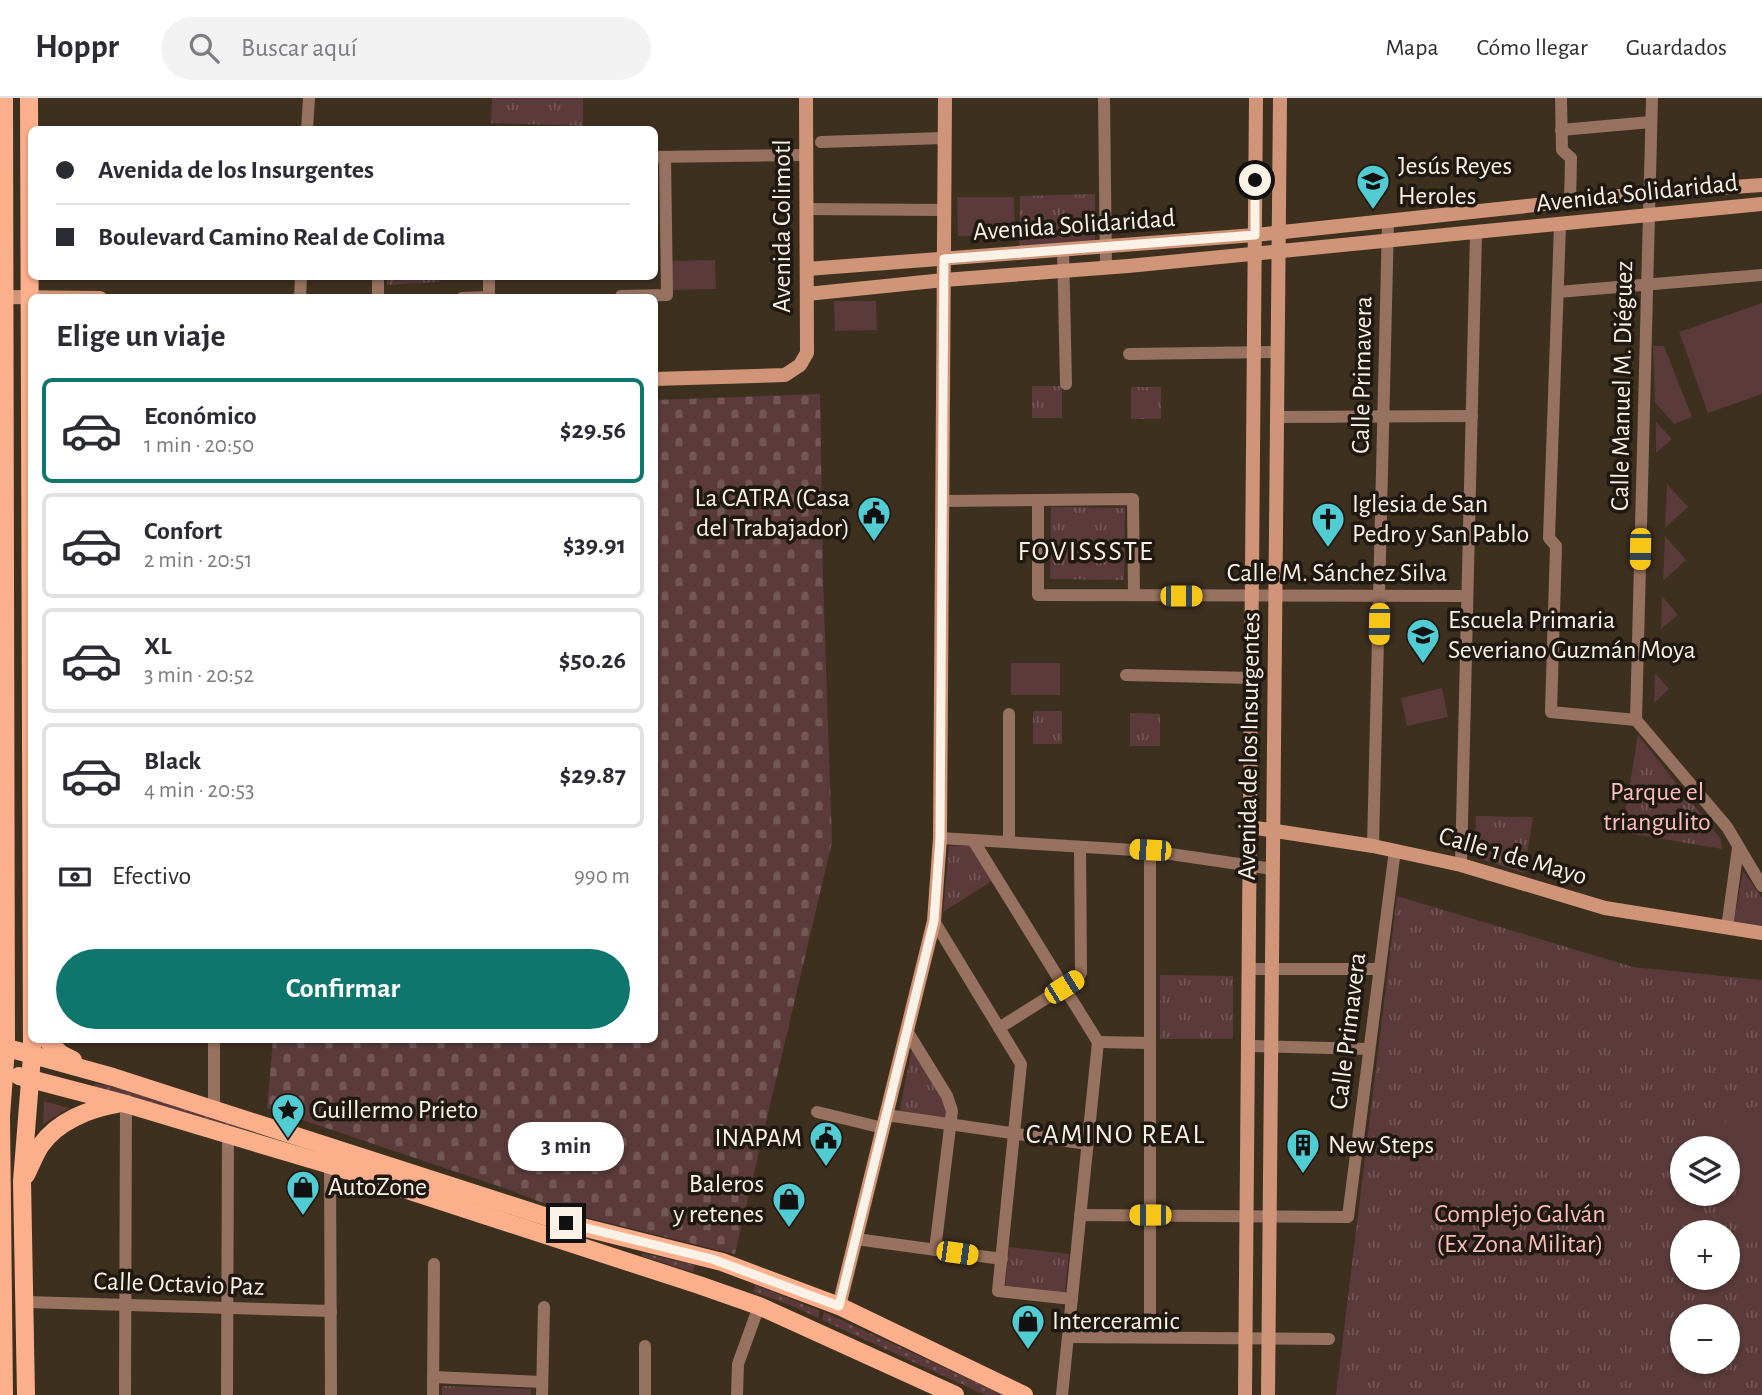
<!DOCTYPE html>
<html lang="es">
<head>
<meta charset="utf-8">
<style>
	body { margin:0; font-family:"Alegreya Sans",sans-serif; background:#f2f2f3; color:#2b2b33; height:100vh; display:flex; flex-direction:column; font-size:26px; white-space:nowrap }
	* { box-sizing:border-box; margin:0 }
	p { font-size:23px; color:#7c7c81 }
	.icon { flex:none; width:38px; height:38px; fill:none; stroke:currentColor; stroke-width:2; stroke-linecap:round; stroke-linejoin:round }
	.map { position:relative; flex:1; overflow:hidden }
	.sheet { position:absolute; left:28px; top:196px; width:630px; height:749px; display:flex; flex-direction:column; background:#fff; border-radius:10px; box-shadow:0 2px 5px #0004 }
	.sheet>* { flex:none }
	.guide { position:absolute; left:28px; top:28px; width:630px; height:154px; border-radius:10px; box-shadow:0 2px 5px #0004; display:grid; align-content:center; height:154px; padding:0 28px; background:#fff }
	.controls { position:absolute; left:1670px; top:1038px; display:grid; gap:14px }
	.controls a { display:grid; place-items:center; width:70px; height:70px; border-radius:50%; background:#fff; box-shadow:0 2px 5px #0004; font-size:35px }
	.end { position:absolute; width:32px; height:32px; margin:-16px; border:9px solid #faf1e7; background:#111; box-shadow:0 0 0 4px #111 }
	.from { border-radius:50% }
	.bubble { position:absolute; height:49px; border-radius:24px; background:#fff; box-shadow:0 2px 5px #0004; font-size:23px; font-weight:700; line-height:49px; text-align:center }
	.car { position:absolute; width:21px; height:42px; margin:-21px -10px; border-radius:9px; box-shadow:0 0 5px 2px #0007; background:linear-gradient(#f5c518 24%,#345 0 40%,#f5c518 0 76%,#345 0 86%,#f5c518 0) }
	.guide b { display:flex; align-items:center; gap:24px; height:66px; font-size:26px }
	.guide b+b { border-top:2px solid #e1e1e2 }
	.guide i { width:18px; height:18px; background:#2b2b33 }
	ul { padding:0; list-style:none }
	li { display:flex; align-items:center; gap:21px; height:105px; margin:0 14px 10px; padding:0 14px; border:4px solid #e1e1e2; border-radius:10px }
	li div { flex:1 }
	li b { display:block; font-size:26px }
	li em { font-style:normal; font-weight:700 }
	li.on { border-color:#0f766e }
	li>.icon { width:63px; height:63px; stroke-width:1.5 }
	h2 { padding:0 28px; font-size:32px; line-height:84px }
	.pay { display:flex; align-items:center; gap:18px; height:77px; padding:0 28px; font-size:26px }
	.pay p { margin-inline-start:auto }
	.cta { display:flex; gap:14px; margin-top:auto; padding:14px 28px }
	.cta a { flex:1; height:80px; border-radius:42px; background:#0f766e; color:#fff; font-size:28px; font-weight:700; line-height:80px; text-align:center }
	header { display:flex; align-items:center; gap:42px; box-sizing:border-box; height:98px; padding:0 35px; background:#fff; border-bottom:2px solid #e1e1e2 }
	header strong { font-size:33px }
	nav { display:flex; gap:38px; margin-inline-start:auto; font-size:24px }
	.search { width:490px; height:63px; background:#f2f2f3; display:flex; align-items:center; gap:18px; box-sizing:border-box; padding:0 24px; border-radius:38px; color:#7c7c81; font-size:26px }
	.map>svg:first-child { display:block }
	.grass { fill:url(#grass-dots) }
	.cemetery { fill:url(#cemetery-stones) }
	.park { fill:url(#park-tufts); fill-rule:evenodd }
	.garden { fill:#5a3a3a }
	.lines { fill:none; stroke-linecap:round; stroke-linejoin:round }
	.street { stroke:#977260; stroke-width:12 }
	.secondary { stroke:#d09578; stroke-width:14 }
	.primary { stroke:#fbaf8b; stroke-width:18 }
	.route { stroke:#faf1e7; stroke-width:9 }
	.labels { text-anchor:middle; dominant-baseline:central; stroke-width:7; stroke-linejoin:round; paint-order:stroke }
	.poi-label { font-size:26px; fill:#faf1e7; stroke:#201912; text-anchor:start }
	.street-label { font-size:26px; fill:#faf1e7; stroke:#201912 }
	.park-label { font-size:26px; fill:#fcbebc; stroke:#201912 }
	.neighbourhood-label { font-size:28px; letter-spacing:2px; fill:#faf1e7; stroke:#201912 }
</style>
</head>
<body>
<header>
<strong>Hoppr</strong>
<div class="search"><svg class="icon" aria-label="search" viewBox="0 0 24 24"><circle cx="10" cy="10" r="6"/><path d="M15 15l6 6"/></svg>Buscar aquí</div>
<nav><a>Mapa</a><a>Cómo llegar</a><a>Guardados</a></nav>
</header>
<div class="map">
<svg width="1762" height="1297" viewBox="0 0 1762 1297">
	<defs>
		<pattern id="grass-dots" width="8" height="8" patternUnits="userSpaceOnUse" patternTransform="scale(1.75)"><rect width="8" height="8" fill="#5a3a3a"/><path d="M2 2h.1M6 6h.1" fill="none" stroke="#735756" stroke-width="1.8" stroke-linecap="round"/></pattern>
		<pattern id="cemetery-stones" width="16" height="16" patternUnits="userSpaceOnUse" patternTransform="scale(1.75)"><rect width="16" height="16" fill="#5a3a3a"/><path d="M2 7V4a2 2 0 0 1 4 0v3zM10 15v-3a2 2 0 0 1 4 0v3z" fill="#735756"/></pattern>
		<pattern id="park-tufts" width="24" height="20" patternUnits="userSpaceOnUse" patternTransform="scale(1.75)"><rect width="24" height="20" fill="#5a3a3a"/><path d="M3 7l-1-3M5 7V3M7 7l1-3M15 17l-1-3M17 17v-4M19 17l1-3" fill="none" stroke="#735756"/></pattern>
	</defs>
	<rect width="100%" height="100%" fill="#3e301f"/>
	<g class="grass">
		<polygon points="94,986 107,987 246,1025 248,1031 245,1032 93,990"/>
		<polygon points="642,1155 695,1167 693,1174 642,1158"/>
		<polygon points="755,1187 820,1213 818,1220 788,1206 753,1194"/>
		<polygon points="824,1214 1004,1297 985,1297 822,1222"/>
	</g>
	<polygon class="cemetery" points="820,296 823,480 832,744 735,1156 569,1115 507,1091 267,1010 273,942 654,942 655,302"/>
	<g class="park">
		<polygon points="492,0 583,0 583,28 491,25"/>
		<polygon points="1095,96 1095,143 1019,151 1020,98"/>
		<polygon points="388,179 438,179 440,184 387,187"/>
		<rect x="1032" y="288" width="30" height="32"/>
		<rect x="1131" y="289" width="30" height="32"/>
		<polygon points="1051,409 1125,410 1124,482 1050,481"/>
		<rect x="1033" y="613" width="29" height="33"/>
		<polygon points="1130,615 1160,616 1160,648 1130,648"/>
		<polygon points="1638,637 1720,740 1722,751 1622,734"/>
		<polygon points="1476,718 1533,719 1524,775 1475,759"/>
		<polygon points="949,748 972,748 992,783 943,814"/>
		<polygon points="1743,773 1762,800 1762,828 1734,824"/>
		<path d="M1397,798L1633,869L1762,882V1297H1336ZM1682,1050H1727V1096H1682ZM1682,1134H1727V1180H1682ZM1682,1218H1727V1264H1682Z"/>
		<polygon points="1160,877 1233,878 1233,941 1160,941"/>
		<path d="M912,950C925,971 951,997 946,1022L899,1015Z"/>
		<polygon points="1009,1149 1069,1156 1065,1196 1005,1189"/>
		<polygon points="442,1288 531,1291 531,1297 442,1297"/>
	</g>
	<g class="garden">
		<polygon points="957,99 1014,99 1015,138 958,138"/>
		<polygon points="715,162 716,191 672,192 671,163"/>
		<polygon points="834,203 876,203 877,232 835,233"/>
		<polygon points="1762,205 1762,296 1708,315 1679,234"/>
		<polygon points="1653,248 1664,248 1692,319 1674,326 1655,304"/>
		<polygon points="1656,324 1672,341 1656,355"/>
		<polygon points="1667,386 1688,409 1665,430"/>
		<polygon points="1665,438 1686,462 1663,483"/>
		<polygon points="1662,498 1678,517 1661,531"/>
		<rect x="1011" y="565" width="49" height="32"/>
		<polygon points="1655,575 1669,591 1654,605"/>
		<polygon points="1442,590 1448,619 1407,628 1401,600"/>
		<polygon points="44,1003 69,1010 43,1026"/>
		<polygon points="1762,1008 1762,1143 1744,1146 1724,1014"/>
	</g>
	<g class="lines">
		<g class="street">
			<polyline points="1104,0 1106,170"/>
			<polyline points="1561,0 1562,52 1571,60 1570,105"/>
			<polyline points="1652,0 1636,622 1727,729 1762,788"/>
			<polyline points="307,32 309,0"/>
			<polyline points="1561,32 1651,24"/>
			<polyline points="821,44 944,40"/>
			<polyline points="654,59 806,57"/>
			<polyline points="806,111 944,112"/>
			<polyline points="1560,127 1549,440 1556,448 1551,614 1636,622"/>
			<polyline points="1063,151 1066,286"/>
			<polyline points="1558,194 1762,177"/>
			<polyline points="621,198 667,197 665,59"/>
			<polyline points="300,200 301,178"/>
			<polyline points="378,200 378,178"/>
			<polyline points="462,200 489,199 489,178"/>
			<polyline points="1129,256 1277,254"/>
			<polyline points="1277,319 1472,318"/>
			<polyline points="1038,402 1038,497 1467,498"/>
			<polyline points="942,403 1133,401 1134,497"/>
			<polyline points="1126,577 1251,580"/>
			<polyline points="1009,616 1009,744"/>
			<polyline points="940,740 1150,753 1273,771"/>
			<polyline points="973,742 1098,944 1062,1297"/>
			<polyline points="1373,748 1388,124"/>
			<polyline points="1150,753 1150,1239"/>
			<polyline points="1461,767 1476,136"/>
			<polyline points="934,823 1021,966 998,1193 1072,1201"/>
			<polyline points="1727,830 1738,750"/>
			<polyline points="1249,871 1379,871"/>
			<polyline points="999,930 1077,881 1081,875 1080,749"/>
			<polyline points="907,933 947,998 952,1013 935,1152"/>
			<polyline points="214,942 214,1011"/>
			<polyline points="1098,944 1150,945"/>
			<polyline points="1248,948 1369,951"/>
			<polyline points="817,1014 883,1030"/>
			<polyline points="886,1017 1087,1046"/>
			<polyline points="330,1067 331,1297"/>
			<polyline points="1080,1117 1348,1119 1395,752"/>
			<polyline points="856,1141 1002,1161"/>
			<polyline points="26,1204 331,1213"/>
			<polyline points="1068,1239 1329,1241"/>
			<polyline points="645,1248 645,1297"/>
			<polyline points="433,1279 542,1284"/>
			<polyline points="125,1297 126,1006"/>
			<polyline points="227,1297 228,1036"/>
			<polyline points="433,1297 434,1166"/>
			<polyline points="542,1297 544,1209"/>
			<polyline points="737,1297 738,1266 759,1208"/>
		</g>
		<g class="secondary">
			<polyline points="807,171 1255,137 1649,95 1762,87"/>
			<polyline points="807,196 944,182 1128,168 1762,106"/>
			<polyline points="4,199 100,200"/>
			<polyline points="654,281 785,277 800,267 807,255 806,0"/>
			<polyline points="1250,729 1373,748 1461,767 1605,810 1762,835"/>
			<polyline points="839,1208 934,823 940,740 945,0"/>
			<polyline points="1245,1297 1256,0"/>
			<polyline points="1268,1297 1280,0"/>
		</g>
		<g class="primary">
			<polyline points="47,942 61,956 73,962"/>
			<polyline points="0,948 113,979 566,1125 722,1164 839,1208 1024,1297"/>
			<polyline points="19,978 126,1006 330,1067 699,1187 759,1208 955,1297"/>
			<path d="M26,1077C31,1067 35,1056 41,1047C58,1023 89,1011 117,1006"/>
			<polyline points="4,1297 1,1018 6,950 4,0"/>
			<polyline points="26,1297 22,1083 32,958 29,0"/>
		</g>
	</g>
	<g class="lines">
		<polyline class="route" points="566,1125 712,1161 839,1208 934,823 940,740 944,161 1255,137 1255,82"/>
	</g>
	<defs>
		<symbol id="school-pin" viewBox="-11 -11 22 30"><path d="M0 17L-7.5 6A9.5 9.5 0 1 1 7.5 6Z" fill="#51ccd3" stroke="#201912"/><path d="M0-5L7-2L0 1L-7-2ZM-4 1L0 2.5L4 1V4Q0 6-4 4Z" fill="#111"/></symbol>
		<symbol id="civic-pin" viewBox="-11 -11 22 30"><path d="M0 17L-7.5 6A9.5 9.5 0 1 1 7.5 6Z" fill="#51ccd3" stroke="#201912"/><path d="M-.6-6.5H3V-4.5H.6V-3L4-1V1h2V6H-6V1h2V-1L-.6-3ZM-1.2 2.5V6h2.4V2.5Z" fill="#111"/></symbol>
		<symbol id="church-pin" viewBox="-11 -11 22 30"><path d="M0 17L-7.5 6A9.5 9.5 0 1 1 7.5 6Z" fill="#51ccd3" stroke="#201912"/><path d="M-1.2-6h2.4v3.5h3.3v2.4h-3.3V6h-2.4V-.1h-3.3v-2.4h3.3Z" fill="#111"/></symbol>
		<symbol id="sight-pin" viewBox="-11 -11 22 30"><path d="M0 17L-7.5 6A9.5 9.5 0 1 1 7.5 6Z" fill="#51ccd3" stroke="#201912"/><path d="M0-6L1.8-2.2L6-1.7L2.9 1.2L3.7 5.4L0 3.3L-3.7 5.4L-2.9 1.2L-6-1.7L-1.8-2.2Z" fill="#111"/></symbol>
		<symbol id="building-pin" viewBox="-11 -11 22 30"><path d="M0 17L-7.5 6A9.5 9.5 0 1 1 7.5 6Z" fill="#51ccd3" stroke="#201912"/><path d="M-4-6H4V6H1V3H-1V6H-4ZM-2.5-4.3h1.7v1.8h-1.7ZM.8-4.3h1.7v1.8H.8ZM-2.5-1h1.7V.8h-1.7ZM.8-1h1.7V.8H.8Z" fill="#111"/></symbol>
		<symbol id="shop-pin" viewBox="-11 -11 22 30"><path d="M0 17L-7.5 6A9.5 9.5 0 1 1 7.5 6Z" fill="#51ccd3" stroke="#201912"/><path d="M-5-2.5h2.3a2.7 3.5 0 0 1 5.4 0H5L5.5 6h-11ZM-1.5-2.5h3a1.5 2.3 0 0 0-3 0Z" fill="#111"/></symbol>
	</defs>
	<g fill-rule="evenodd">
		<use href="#school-pin" x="1354" y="64" width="38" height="52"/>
		<use href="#civic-pin" x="855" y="396" width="38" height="52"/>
		<use href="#church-pin" x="1309" y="402" width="38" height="52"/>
		<use href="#school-pin" x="1404" y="518" width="38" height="52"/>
		<use href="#sight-pin" x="269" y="993" width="38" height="52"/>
		<use href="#civic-pin" x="807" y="1021" width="38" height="52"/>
		<use href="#building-pin" x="1284" y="1028" width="38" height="52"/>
		<use href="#shop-pin" x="284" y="1070" width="38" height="52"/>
		<use href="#shop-pin" x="770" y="1082" width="38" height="52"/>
		<use href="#shop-pin" x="1009" y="1204" width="38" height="52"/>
	</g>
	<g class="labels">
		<g class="poi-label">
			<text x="1398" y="68">Jesús Reyes<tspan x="1398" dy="30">Heroles</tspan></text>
			<text x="850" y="400" text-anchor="end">La CATRA (Casa<tspan x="850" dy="30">del Trabajador)</tspan></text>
			<text x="1352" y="406">Iglesia de San<tspan x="1352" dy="30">Pedro y San Pablo</tspan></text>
			<text x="1448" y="522">Escuela Primaria<tspan x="1448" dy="30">Severiano Guzmán Moya</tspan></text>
			<text x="312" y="1012">Guillermo Prieto</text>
			<text x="802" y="1040" text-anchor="end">INAPAM</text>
			<text x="1328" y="1047">New Steps</text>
			<text x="764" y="1086" text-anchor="end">Baleros<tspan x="764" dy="30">y retenes</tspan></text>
			<text x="328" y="1089">AutoZone</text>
			<text x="1052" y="1223">Interceramic</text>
		</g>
		<g class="street-label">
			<text transform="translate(1637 95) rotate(-6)">Avenida Solidaridad</text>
			<text transform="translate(1074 127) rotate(-4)">Avenida Solidaridad</text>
			<text transform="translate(782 128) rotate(-90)">Avenida Colimotl</text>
			<text transform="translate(1362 277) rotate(-89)">Calle Primavera</text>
			<text transform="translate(1622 288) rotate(-89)">Calle Manuel M. Diéguez</text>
			<text x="1337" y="475">Calle M. Sánchez Silva</text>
			<text transform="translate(1249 648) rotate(-89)">Avenida de los Insurgentes</text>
			<text transform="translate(1513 758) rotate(16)">Calle 1 de Mayo</text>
			<text transform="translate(1348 933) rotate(-83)">Calle Primavera</text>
			<text transform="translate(179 1186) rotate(2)">Calle Octavio Paz</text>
		</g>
		<g class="park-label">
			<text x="1657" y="694">Parque el<tspan x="1657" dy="30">triangulito</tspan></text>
			<text x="1520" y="1116">Complejo Galván<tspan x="1520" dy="30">(Ex Zona Militar)</tspan></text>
		</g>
		<g class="neighbourhood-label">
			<text x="1086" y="454">FOVISSSTE</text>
			<text x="1116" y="1037">CAMINO REAL</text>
		</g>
	</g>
</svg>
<div class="controls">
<a><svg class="icon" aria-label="layers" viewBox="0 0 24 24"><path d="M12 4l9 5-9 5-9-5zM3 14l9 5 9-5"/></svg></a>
<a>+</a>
<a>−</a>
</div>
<i class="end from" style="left:1255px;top:82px"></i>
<i class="end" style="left:566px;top:1125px"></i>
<div class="bubble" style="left:508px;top:1024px;width:116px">3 min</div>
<i class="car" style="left:1640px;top:451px;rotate:181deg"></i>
<i class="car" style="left:1181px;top:498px;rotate:90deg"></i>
<i class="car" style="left:1379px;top:526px;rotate:181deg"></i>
<i class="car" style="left:1150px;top:752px;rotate:273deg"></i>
<i class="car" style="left:1064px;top:889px;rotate:58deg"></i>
<i class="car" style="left:1150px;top:1117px;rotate:270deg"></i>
<i class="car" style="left:957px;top:1155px;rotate:98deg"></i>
<div class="guide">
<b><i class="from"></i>Avenida de los Insurgentes</b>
<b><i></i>Boulevard Camino Real de Colima</b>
</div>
<section class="sheet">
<h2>Elige un viaje</h2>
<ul>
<li class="on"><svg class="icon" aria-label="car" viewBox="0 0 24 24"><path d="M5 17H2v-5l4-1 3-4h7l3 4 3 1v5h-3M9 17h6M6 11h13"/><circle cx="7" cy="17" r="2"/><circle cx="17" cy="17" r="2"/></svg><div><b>Económico</b><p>1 min · 20:50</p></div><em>$29.56</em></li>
<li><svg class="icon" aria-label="car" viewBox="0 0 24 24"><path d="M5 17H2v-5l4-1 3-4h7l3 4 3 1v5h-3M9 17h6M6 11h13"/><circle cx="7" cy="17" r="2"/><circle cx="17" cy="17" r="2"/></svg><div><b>Confort</b><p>2 min · 20:51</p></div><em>$39.91</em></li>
<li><svg class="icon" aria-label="car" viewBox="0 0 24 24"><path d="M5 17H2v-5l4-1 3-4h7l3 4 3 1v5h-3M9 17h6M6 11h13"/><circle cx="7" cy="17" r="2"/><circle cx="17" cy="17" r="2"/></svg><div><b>XL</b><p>3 min · 20:52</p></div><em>$50.26</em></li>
<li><svg class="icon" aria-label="car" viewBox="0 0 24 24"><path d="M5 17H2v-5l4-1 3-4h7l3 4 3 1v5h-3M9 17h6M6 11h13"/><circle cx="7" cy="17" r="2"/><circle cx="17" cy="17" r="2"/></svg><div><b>Black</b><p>4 min · 20:53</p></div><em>$29.87</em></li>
</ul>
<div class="pay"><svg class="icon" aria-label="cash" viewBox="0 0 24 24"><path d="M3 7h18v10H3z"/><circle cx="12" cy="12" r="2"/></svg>Efectivo<p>990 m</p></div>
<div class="cta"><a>Confirmar</a></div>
</section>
</div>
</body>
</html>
